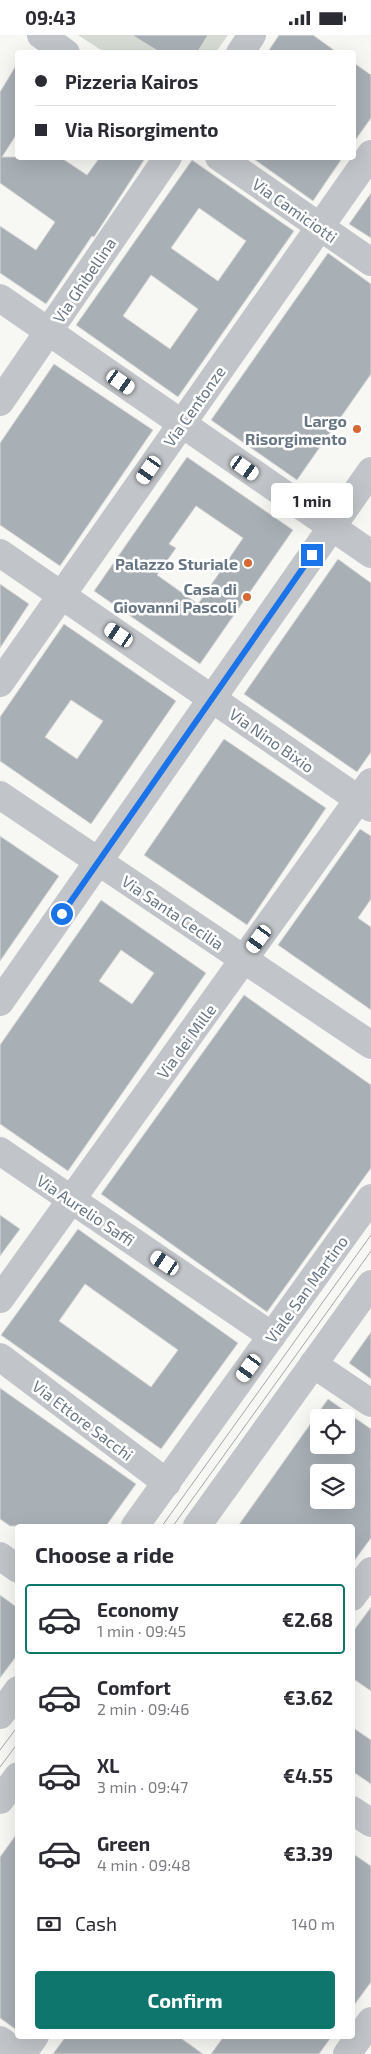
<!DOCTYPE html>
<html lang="en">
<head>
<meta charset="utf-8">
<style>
	body { margin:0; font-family:"Exo 2",sans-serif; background:#f7f7f7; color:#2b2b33; height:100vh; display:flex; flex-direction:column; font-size:19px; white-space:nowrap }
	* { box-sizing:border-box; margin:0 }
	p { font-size:16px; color:#7c7c81 }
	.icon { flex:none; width:28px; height:28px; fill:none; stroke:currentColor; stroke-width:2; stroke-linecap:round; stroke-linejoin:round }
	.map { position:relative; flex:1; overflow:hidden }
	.sheet { position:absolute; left:15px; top:1489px; width:340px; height:515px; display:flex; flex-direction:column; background:#fff; border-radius:5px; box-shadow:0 5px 20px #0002 }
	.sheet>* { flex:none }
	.guide { position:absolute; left:15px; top:15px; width:341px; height:110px; border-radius:5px; box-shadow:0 5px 20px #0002; display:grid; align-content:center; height:110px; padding:0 20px; background:#fff }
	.fabs { position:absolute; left:310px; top:1374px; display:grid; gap:10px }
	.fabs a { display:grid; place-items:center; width:45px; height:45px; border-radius:5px; background:#fff; box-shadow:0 5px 20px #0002; font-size:25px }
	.end { position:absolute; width:22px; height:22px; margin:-11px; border:6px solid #1a73e8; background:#fff; box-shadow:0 0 0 2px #fff }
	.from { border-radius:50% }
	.bubble { position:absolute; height:35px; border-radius:5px; background:#fff; box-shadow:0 5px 20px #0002; font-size:16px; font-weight:700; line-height:35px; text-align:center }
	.car { position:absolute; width:15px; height:30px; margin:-15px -8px; border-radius:6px; box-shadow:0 0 4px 1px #0007; background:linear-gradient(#fff 24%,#345 0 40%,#fff 0 76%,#345 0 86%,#fff 0) }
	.guide b { display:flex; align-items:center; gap:18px; height:48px; font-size:19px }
	.guide b+b { border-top:1px solid #e1e1e2 }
	.guide i { width:12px; height:12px; background:#2b2b33 }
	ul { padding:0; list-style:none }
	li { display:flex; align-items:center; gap:15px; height:70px; margin:0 10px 8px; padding:0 10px; border:2px solid transparent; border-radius:5px }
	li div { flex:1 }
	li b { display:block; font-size:19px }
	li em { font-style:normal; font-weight:700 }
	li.current { border-color:#0f766e }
	li>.icon { width:45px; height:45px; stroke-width:1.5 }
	h2 { padding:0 20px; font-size:22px; line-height:60px }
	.pay { display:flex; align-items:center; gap:12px; height:55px; padding:0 20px; font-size:19px }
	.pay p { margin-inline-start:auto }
	.action { display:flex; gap:10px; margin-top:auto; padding:10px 20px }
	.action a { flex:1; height:58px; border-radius:5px; background:#0f766e; color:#fff; font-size:20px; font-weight:700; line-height:58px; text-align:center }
	.status { display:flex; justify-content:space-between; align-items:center; height:35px; padding:0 25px; background:#fff; direction:ltr }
	.status svg { height:14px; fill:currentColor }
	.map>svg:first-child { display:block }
	.green { fill:#d6dcd4 }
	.building { fill:#a8afb5; stroke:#d8d9d7; fill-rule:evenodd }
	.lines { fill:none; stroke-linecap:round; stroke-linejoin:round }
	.minor { stroke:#c1c4c8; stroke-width:28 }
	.tram { stroke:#a2a7ad; stroke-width:1 }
	.route { stroke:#1a73e8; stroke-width:6 }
	.poi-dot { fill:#d76834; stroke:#fff; stroke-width:2 }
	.labels { text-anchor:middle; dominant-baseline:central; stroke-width:5; stroke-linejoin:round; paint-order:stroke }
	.street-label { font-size:16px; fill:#687583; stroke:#fff }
	.poi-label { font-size:16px; font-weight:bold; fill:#687583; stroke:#fff; text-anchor:end }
</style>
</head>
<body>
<div class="status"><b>09:43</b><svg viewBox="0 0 49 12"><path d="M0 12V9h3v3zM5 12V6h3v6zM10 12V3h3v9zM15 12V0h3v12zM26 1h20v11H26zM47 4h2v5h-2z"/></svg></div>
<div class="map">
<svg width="371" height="2019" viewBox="0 0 371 2019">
	<rect width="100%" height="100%" fill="#f7f7f4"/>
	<g class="green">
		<polygon points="78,0 132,0 161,17 104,17"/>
		<polygon points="208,0 228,0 216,17 197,18"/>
	</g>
	<g class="building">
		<polygon points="132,0 208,0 197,18 161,18"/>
		<polygon points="279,0 313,0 338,18 267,18"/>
		<polygon points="18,27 18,97 2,122 60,122 87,140 100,122 146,122 94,202 92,201 46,269 0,238 0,191 36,215 55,187 0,148 0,57"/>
		<polygon points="354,28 371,40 371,83 354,107"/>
		<polygon points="251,122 343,122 313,166"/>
		<path d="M192,125L294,196L178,362L76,290ZM199,173L246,206L218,246L171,213ZM151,240L198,274L170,314L123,281Z"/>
		<polygon points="371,158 371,203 349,189"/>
		<polygon points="328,218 371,249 371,339 297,445 211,385"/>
		<polygon points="54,329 153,395 60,531 0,490 0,408"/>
		<path d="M187,422L293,495L200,629L94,556ZM196,471L243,503L198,569L157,540L176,513L169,509Z"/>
		<polygon points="338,524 371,548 371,717 357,737 244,659"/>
		<polygon points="0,549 29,569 0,613"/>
		<path d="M64,589L176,666L91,789L0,726V682ZM71,665L103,686L77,724L45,702Z"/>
		<polygon points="224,704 326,773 247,890 144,820"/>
		<polygon points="360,794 371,801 371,864 358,883 371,892 371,975 278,910"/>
		<polygon points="0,801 59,841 0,926"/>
		<path d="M101,865L206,938L68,1136L0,1089V1010ZM121,915L154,938L132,969L99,946Z"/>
		<polygon points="244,960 371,1050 371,1133 267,1277 101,1159"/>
		<polygon points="0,1180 20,1194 0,1221"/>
		<path d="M78,1194L238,1308L161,1414L1,1300ZM85,1249L178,1315L151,1352L59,1286Z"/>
		<polygon points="371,1297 371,1344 349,1328"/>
		<polygon points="0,1353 136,1449 106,1491 10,1491 0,1484"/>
		<path d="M328,1364L371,1394V1503L352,1529V1491H238ZM319,1382H346V1410H319ZM319,1438H346V1465H319Z"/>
		<polygon points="0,1560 18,1573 18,1619 0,1643"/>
		<polygon points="371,1572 371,1656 352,1643 352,1598"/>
		<polygon points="352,1692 371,1705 371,1749 352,1736"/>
		<polygon points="18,1797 18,1996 0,1983 0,1822"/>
		<polygon points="352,1818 371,1831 371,1947 352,1973"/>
		<polygon points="66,2001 178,2001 203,2019 53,2019"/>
		<polygon points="224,2001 332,2001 319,2019 211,2019"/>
	</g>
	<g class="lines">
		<g class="minor">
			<polyline points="41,0 66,18"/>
			<polyline points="240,18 252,0"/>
			<polyline points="219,122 371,227"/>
			<polyline points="0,263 371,519"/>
			<polyline points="0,367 168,122"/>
			<polyline points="0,518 371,773"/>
			<polyline points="0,648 371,119"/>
			<polyline points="0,760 371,1010"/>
			<polyline points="0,967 371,436"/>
			<polyline points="0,1116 272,1301"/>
			<polyline points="0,1264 371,747"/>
			<polyline points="0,1322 167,1448"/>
			<polyline points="313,1329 371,1368"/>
			<polyline points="135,1491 371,1163"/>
			<polyline points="197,1491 371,1249"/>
			<polyline points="0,1521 18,1534"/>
			<polyline points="352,1562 371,1536"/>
			<polyline points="0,1680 18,1655"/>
			<polyline points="0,1765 18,1741"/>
			<polyline points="352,1775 371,1788"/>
			<polyline points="0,2005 19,2019"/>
			<polyline points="22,2019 35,2001"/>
			<polyline points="347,2019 371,1986"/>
		</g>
		<g class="tram">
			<polyline points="162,1491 371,1200"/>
			<polyline points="173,1491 371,1216"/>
			<polyline points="0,1715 18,1691"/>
			<polyline points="0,1732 18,1708"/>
		</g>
	</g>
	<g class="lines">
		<polyline class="route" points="62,879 312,520"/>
	</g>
	<g class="poi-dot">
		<circle cx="357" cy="394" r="5"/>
		<circle cx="248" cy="528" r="5"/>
		<circle cx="247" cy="562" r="5"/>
	</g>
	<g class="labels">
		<g class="street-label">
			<text transform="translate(295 175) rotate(35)">Via Camiciotti</text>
			<text transform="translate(84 245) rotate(-56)">Via Ghibellina</text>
			<text transform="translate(194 371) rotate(-55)">Via Centonze</text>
			<text transform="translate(272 705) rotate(35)">Via Nino Bixio</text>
			<text transform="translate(173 877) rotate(34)">Via Santa Cecilia</text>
			<text transform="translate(186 1006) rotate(-54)">Via dei Mille</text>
			<text transform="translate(86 1175) rotate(34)">Via Aurelio Saffi</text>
			<text transform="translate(306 1254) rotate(-54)">Viale San Martino</text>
			<text transform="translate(83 1385) rotate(37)">Via Ettore Sacchi</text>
		</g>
		<g class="poi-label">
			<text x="347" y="385">Largo<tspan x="347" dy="18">Risorgimento</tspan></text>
			<text x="238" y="528">Palazzo Sturiale</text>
			<text x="237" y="553">Casa di<tspan x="237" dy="18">Giovanni Pascoli</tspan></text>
		</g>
	</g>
</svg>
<div class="fabs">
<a><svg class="icon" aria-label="locate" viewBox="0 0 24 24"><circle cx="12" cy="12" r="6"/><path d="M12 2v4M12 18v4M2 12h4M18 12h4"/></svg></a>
<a><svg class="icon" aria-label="layers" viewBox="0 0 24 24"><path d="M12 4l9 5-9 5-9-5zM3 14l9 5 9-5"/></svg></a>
</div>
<i class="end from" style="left:62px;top:879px"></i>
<i class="end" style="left:312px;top:520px"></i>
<div class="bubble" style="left:271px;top:448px;width:82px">1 min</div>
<i class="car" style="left:121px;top:347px;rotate:125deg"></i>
<i class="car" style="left:245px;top:433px;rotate:125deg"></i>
<i class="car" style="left:149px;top:435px;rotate:215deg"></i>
<i class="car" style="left:119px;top:600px;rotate:304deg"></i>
<i class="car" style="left:259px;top:904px;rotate:216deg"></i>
<i class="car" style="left:165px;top:1228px;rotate:304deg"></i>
<i class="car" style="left:249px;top:1333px;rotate:216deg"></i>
<div class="guide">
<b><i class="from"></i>Pizzeria Kairos</b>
<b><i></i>Via Risorgimento</b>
</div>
<section class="sheet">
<h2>Choose a ride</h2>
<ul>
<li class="current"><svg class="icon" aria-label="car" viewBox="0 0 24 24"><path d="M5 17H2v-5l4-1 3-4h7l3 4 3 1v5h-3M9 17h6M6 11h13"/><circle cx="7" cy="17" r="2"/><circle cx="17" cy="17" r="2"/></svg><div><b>Economy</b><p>1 min · 09:45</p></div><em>€2.68</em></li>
<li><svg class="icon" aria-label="car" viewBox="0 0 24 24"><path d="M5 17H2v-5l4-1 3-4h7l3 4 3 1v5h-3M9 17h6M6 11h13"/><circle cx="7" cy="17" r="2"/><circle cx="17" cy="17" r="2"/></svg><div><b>Comfort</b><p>2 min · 09:46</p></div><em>€3.62</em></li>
<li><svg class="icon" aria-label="car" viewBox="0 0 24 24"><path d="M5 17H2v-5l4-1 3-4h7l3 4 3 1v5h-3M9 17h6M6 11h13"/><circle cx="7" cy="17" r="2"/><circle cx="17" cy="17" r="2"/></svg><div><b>XL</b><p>3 min · 09:47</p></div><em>€4.55</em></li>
<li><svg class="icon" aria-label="car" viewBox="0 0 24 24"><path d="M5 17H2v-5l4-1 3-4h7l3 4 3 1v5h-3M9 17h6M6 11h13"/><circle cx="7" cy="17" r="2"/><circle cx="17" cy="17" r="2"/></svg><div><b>Green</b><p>4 min · 09:48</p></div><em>€3.39</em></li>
</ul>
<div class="pay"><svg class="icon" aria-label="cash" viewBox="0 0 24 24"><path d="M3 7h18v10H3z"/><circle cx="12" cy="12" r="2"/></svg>Cash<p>140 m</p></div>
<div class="action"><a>Confirm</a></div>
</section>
</div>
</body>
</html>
